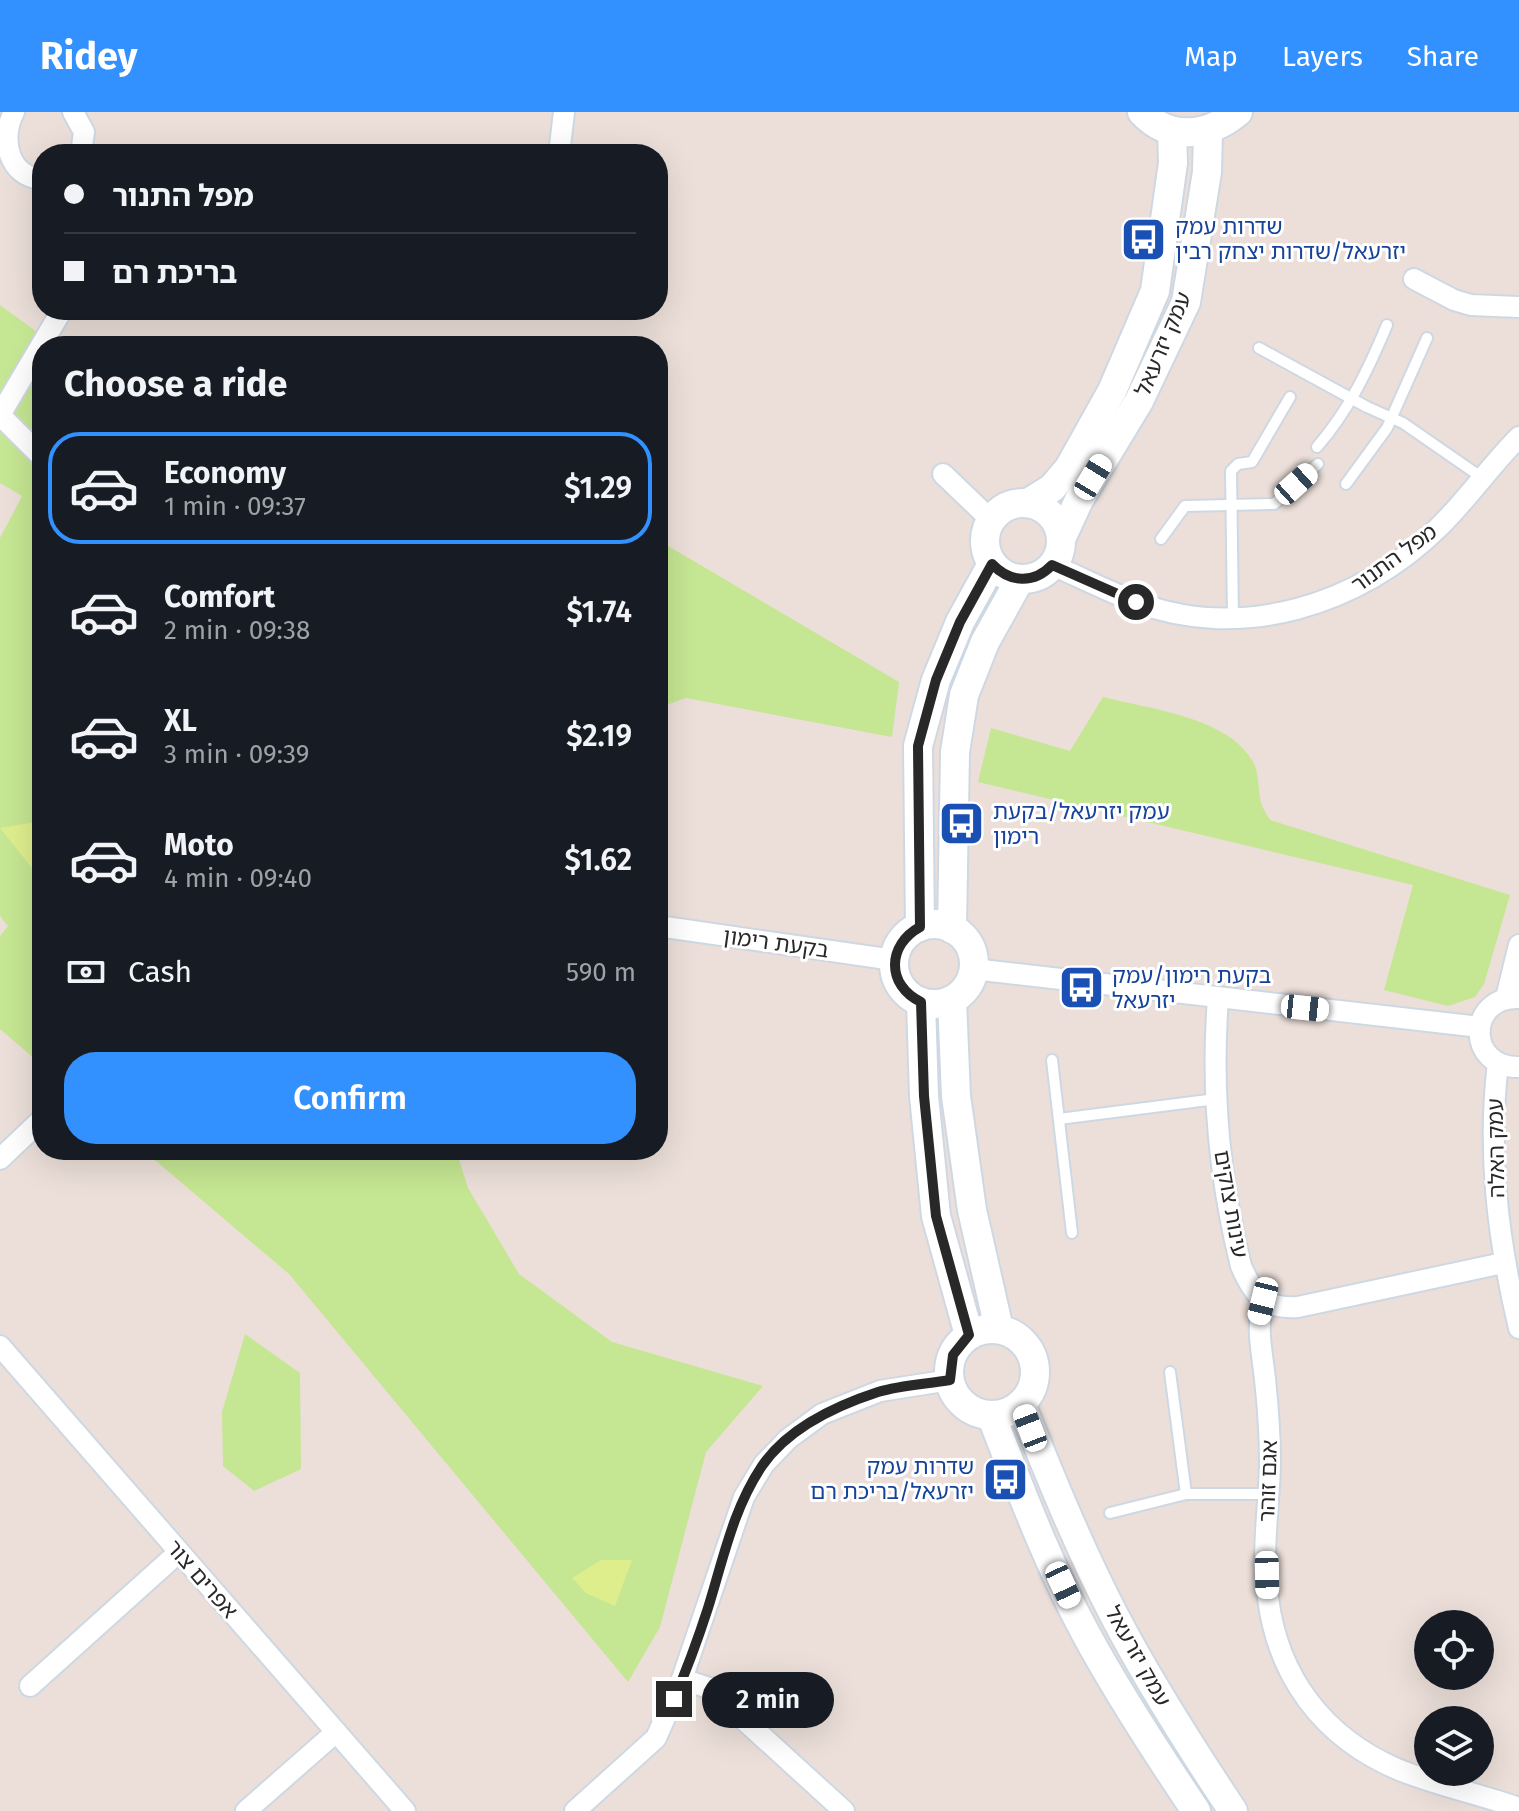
<!DOCTYPE html>
<html lang="en">
<head>
<meta charset="utf-8">
<style>
	body { margin:0; font-family:"Fira Sans","Noto Sans Hebrew",sans-serif; background:#242831; color:#f1f3f6; height:100vh; display:flex; flex-direction:column; font-size:30px; white-space:nowrap }
	* { box-sizing:border-box; margin:0 }
	p { font-size:26px; color:#9ea1a6 }
	.icon { flex:none; width:44px; height:44px; fill:none; stroke:currentColor; stroke-width:2; stroke-linecap:round; stroke-linejoin:round }
	.map { position:relative; flex:1; overflow:hidden }
	.details { position:absolute; left:32px; top:224px; width:636px; height:824px; display:flex; flex-direction:column; background:#171b24; border-radius:32px; box-shadow:0 8px 32px #0002 }
	.details>* { flex:none }
	.banner { position:absolute; left:32px; top:32px; width:636px; height:176px; border-radius:32px; box-shadow:0 8px 32px #0002; display:grid; align-content:center; height:176px; padding:0 32px; background:#171b24 }
	.buttons { position:absolute; left:1414px; top:1498px; display:grid; gap:16px }
	.buttons a { display:grid; place-items:center; width:80px; height:80px; border-radius:50%; background:#171b24; box-shadow:0 8px 32px #0002; font-size:40px }
	.end { position:absolute; width:36px; height:36px; margin:-18px; border:10px solid #282828; background:#fff; box-shadow:0 0 0 4px #fff }
	.from { border-radius:50% }
	.bubble { position:absolute; height:56px; border-radius:28px; background:#171b24; box-shadow:0 8px 32px #0002; font-size:26px; font-weight:600; line-height:56px; text-align:center }
	.car { position:absolute; width:24px; height:48px; margin:-24px -12px; border-radius:10px; box-shadow:0 0 6px 2px #0007; background:linear-gradient(#fff 24%,#345 0 40%,#fff 0 76%,#345 0 86%,#fff 0) }
	.banner b { display:flex; align-items:center; gap:28px; height:76px; font-size:30px }
	.banner b+b { border-top:2px solid #363941 }
	.banner i { width:20px; height:20px; background:#f1f3f6 }
	ul { padding:0; list-style:none }
	li { display:flex; align-items:center; gap:24px; height:112px; margin:0 16px 12px; padding:0 16px; border:4px solid transparent; border-radius:32px }
	li div { flex:1 }
	li b { display:block; font-size:30px }
	li em { font-style:normal; font-weight:600 }
	li.selected { border-color:#3390ff }
	li>.icon { width:72px; height:72px; stroke-width:1.5 }
	h2 { padding:0 32px; font-size:36px; line-height:96px }
	.pay { display:flex; align-items:center; gap:20px; height:88px; padding:0 32px; font-size:30px }
	.pay p { margin-inline-start:auto }
	.button { display:flex; gap:16px; margin-top:auto; padding:16px 32px }
	.button a { flex:1; height:92px; border-radius:32px; background:#3390ff; color:#fff; font-size:32px; font-weight:600; line-height:92px; text-align:center }
	header { display:flex; align-items:center; gap:48px; box-sizing:border-box; height:112px; padding:0 40px; background:#3390ff; color:#fff }
	header strong { font-size:38px }
	nav { display:flex; gap:44px; margin-inline-start:auto; font-size:28px }
	.map>svg:first-child { display:block }
	.green { fill:#c5e692 }
	.pitch { fill:#dfee8d }
	.lines { fill:none; stroke-linecap:round; stroke-linejoin:round }
	.service-casing { stroke:#ced8e3; stroke-width:14 }
	.minor-casing { stroke:#ced8e3; stroke-width:24 }
	.secondary-casing { stroke:#ced8e3; stroke-width:32 }
	.service { stroke:#fff; stroke-width:10 }
	.minor { stroke:#fff; stroke-width:20 }
	.secondary { stroke:#fff; stroke-width:28 }
	.route { stroke:#282828; stroke-width:10 }
	.labels { text-anchor:middle; dominant-baseline:central; stroke-width:6; stroke-linejoin:round; paint-order:stroke }
	.transit-label { font-size:22px; fill:#164399; stroke:#fff; text-anchor:start }
	.street-label { font-size:22px; fill:#282828; stroke:#fff }
</style>
</head>
<body>
<header>
<strong>Ridey</strong>
<nav><a>Map</a><a>Layers</a><a>Share</a></nav>
</header>
<div class="map">
<svg width="1519" height="1699" viewBox="0 0 1519 1699">
	<rect width="100%" height="100%" fill="#ecdfd9"/>
	<g class="green">
		<polygon points="0,193 56,234 42,234 42,953 0,917 0,824 8,814 0,804 0,426 22,384 0,371"/>
		<polygon points="658,428 899,570 892,625 686,586 658,596"/>
		<path d="M1103,585C1149,597 1229,605 1253,650C1259,661 1258,674 1260,686C1261,694 1266,701 1270,708L1510,783L1484,872L1475,885L1448,894L1384,878L1413,773L978,670L991,616L1070,639Z"/>
		<polygon points="143,1038 456,1038 468,1076 519,1162 612,1230 763,1274 706,1340 660,1515 628,1570 289,1162"/>
		<polygon points="245,1222 300,1261 301,1357 254,1379 223,1354 222,1300"/>
	</g>
	<g class="pitch">
		<polygon points="42,709 42,765 40,766 0,716"/>
		<polygon points="601,1448 632,1448 615,1494 586,1481 572,1466"/>
	</g>
	<g class="lines">
		<defs>
			<g id="service">
				<polyline points="1259,236 1367,295 1403,311 1481,365"/>
				<path d="M1317,335C1349,298 1368,258 1387,213"/>
				<polyline points="1346,372 1387,316 1427,226"/>
				<polyline points="1161,427 1185,394 1274,392 1318,352"/>
				<polyline points="1233,506 1231,359 1238,352 1252,350 1290,285"/>
				<polyline points="1052,948 1072,1121"/>
				<polyline points="1059,1007 1216,987"/>
				<polyline points="1170,1260 1186,1382"/>
				<polyline points="1110,1401 1186,1382 1268,1382"/>
			</g>
			<g id="minor">
				<path d="M14,0C0,26 8,65 42,67"/>
				<polyline points="73,0 84,20 81,42"/>
				<polyline points="559,42 564,0"/>
				<polyline points="1414,167 1454,188 1471,193 1519,195"/>
				<polyline points="0,303 62,198"/>
				<polyline points="0,303 42,345"/>
				<polyline points="943,362 991,408"/>
				<path d="M1052,453C1080,465 1107,479 1136,490C1241,530 1360,493 1438,416C1467,388 1490,354 1519,325"/>
				<polyline points="658,814 894,848"/>
				<polyline points="973,857 1480,915"/>
				<polyline points="1506,886 1519,833"/>
				<path d="M1519,886C1467,884 1466,956 1519,955"/>
				<path d="M1218,887C1211,977 1219,1066 1241,1154C1254,1184 1265,1197 1298,1195L1503,1151"/>
				<path d="M1498,951C1487,1041 1498,1128 1519,1216"/>
				<polyline points="0,1047 39,1010"/>
				<path d="M1263,1189C1256,1217 1262,1239 1265,1267C1268,1295 1270,1323 1270,1352C1269,1396 1261,1442 1268,1486C1278,1565 1323,1625 1397,1657C1436,1673 1479,1682 1519,1696"/>
				<polyline points="0,1234 405,1699"/>
				<polyline points="682,1567 709,1576 844,1699"/>
				<polyline points="30,1574 179,1440"/>
				<polyline points="246,1699 336,1620"/>
				<polyline points="575,1699 656,1626 682,1567 744,1385 764,1352 788,1327 822,1302 880,1279 950,1268"/>
			</g>
			<g id="secondary">
				<path d="M1142,0C1170,30 1209,24 1238,0"/>
				<polyline points="1028,391 1052,376 1069,356 1112,279 1155,179 1173,51 1172,19"/>
				<circle cx="1023" cy="429" r="38"/>
				<polyline points="1061,427 1079,388 1139,289 1186,190 1207,60 1208,19"/>
				<circle cx="934" cy="852" r="40"/>
				<polyline points="920,815 918,634 936,568 960,510 992,452"/>
				<polyline points="952,817 955,640 964,583 985,530 1020,467"/>
				<polyline points="952,888 956,984 972,1098 999,1217"/>
				<polyline points="921,890 924,984 936,1104 969,1223"/>
				<circle cx="992" cy="1260" r="43"/>
				<path d="M1021,1292C1050,1364 1079,1436 1115,1505C1150,1572 1191,1636 1233,1699"/>
				<path d="M991,1303C1020,1377 1048,1452 1086,1522C1119,1583 1157,1641 1196,1699"/>
			</g>
		</defs>
		<use href="#service" class="service-casing"/>
		<use href="#minor" class="minor-casing"/>
		<use href="#secondary" class="secondary-casing"/>
		<use href="#service" class="service"/>
		<use href="#minor" class="minor"/>
		<use href="#secondary" class="secondary"/>
	</g>
	<g class="lines">
		<path class="route" d="M674,1587C687,1557 698,1527 708,1496C723,1448 733,1397 762,1354C788,1316 835,1294 878,1280C901,1273 927,1272 950,1268L953,1243L969,1223L936,1104L924,984L921,890C886,873 887,833 920,815L918,634L936,568L960,510L992,452C1010,471 1034,472 1052,453L1136,490"/>
	</g>
	<defs>
		<symbol id="bus-square" viewBox="-11 -11 22 22"><rect x="-9" y="-9" width="18" height="18" rx="4" fill="#1a4fb4" stroke="#fff"/><path d="M-5-6H5V4H4V6H2V4H-2V6H-4V4H-5ZM-3.5-4V0h7V-4ZM-3.5 1.2v1.5H-2V1.2ZM2 1.2v1.5H3.5V1.2Z" fill="#fff"/></symbol>
	</defs>
	<g fill-rule="evenodd">
		<use href="#bus-square" x="1118" y="102" width="51" height="51"/>
		<use href="#bus-square" x="936" y="686" width="51" height="51"/>
		<use href="#bus-square" x="1056" y="850" width="51" height="51"/>
		<use href="#bus-square" x="980" y="1342" width="51" height="51"/>
	</g>
	<g class="labels">
		<g class="transit-label">
			<text x="1175" y="114">שדרות עמק<tspan x="1175" dy="25">יזרעאל/שדרות יצחק רבין</tspan></text>
			<text x="993" y="699">עמק יזרעאל/בקעת<tspan x="993" dy="25">רימון</tspan></text>
			<text x="1112" y="863">בקעת רימון/עמק<tspan x="1112" dy="25">יזרעאל</tspan></text>
			<text x="974" y="1354" text-anchor="end">שדרות עמק<tspan x="974" dy="25">יזרעאל/בריכת רם</tspan></text>
		</g>
		<g class="street-label">
			<text transform="translate(1163 232) rotate(-67)">עמק יזרעאל</text>
			<text transform="translate(1394 446) rotate(-36)">מפל התנור</text>
			<text transform="translate(776 831) rotate(8)">בקעת רימון</text>
			<text transform="translate(1496 1036) rotate(-91)">עמק האלה</text>
			<text transform="translate(1231 1092) rotate(80)">עינות צוקים</text>
			<text transform="translate(1268 1369) rotate(-88)">אגם זוהר</text>
			<text transform="translate(202 1467) rotate(49)">אפרים צור</text>
			<text transform="translate(1138 1544) rotate(61)">עמק יזרעאל</text>
		</g>
	</g>
</svg>
<div class="buttons">
<a><svg class="icon" aria-label="locate" viewBox="0 0 24 24"><circle cx="12" cy="12" r="6"/><path d="M12 2v4M12 18v4M2 12h4M18 12h4"/></svg></a>
<a><svg class="icon" aria-label="layers" viewBox="0 0 24 24"><path d="M12 4l9 5-9 5-9-5zM3 14l9 5 9-5"/></svg></a>
</div>
<i class="end from" style="left:1136px;top:490px"></i>
<i class="end" style="left:674px;top:1587px"></i>
<div class="bubble" style="left:702px;top:1560px;width:132px">2 min</div>
<i class="car" style="left:1093px;top:365px;rotate:31deg"></i>
<i class="car" style="left:1296px;top:372px;rotate:48deg"></i>
<i class="car" style="left:1305px;top:896px;rotate:96deg"></i>
<i class="car" style="left:1263px;top:1189px;rotate:194deg"></i>
<i class="car" style="left:1030px;top:1316px;rotate:339deg"></i>
<i class="car" style="left:1267px;top:1463px;rotate:179deg"></i>
<i class="car" style="left:1063px;top:1473px;rotate:155deg"></i>
<div class="banner">
<b><i class="from"></i>מפל התנור</b>
<b><i></i>בריכת רם</b>
</div>
<section class="details">
<h2>Choose a ride</h2>
<ul>
<li class="selected"><svg class="icon" aria-label="car" viewBox="0 0 24 24"><path d="M5 17H2v-5l4-1 3-4h7l3 4 3 1v5h-3M9 17h6M6 11h13"/><circle cx="7" cy="17" r="2"/><circle cx="17" cy="17" r="2"/></svg><div><b>Economy</b><p>1 min · 09:37</p></div><em>$1.29</em></li>
<li><svg class="icon" aria-label="car" viewBox="0 0 24 24"><path d="M5 17H2v-5l4-1 3-4h7l3 4 3 1v5h-3M9 17h6M6 11h13"/><circle cx="7" cy="17" r="2"/><circle cx="17" cy="17" r="2"/></svg><div><b>Comfort</b><p>2 min · 09:38</p></div><em>$1.74</em></li>
<li><svg class="icon" aria-label="car" viewBox="0 0 24 24"><path d="M5 17H2v-5l4-1 3-4h7l3 4 3 1v5h-3M9 17h6M6 11h13"/><circle cx="7" cy="17" r="2"/><circle cx="17" cy="17" r="2"/></svg><div><b>XL</b><p>3 min · 09:39</p></div><em>$2.19</em></li>
<li><svg class="icon" aria-label="car" viewBox="0 0 24 24"><path d="M5 17H2v-5l4-1 3-4h7l3 4 3 1v5h-3M9 17h6M6 11h13"/><circle cx="7" cy="17" r="2"/><circle cx="17" cy="17" r="2"/></svg><div><b>Moto</b><p>4 min · 09:40</p></div><em>$1.62</em></li>
</ul>
<div class="pay"><svg class="icon" aria-label="cash" viewBox="0 0 24 24"><path d="M3 7h18v10H3z"/><circle cx="12" cy="12" r="2"/></svg>Cash<p>590 m</p></div>
<div class="button"><a>Confirm</a></div>
</section>
</div>
</body>
</html>
